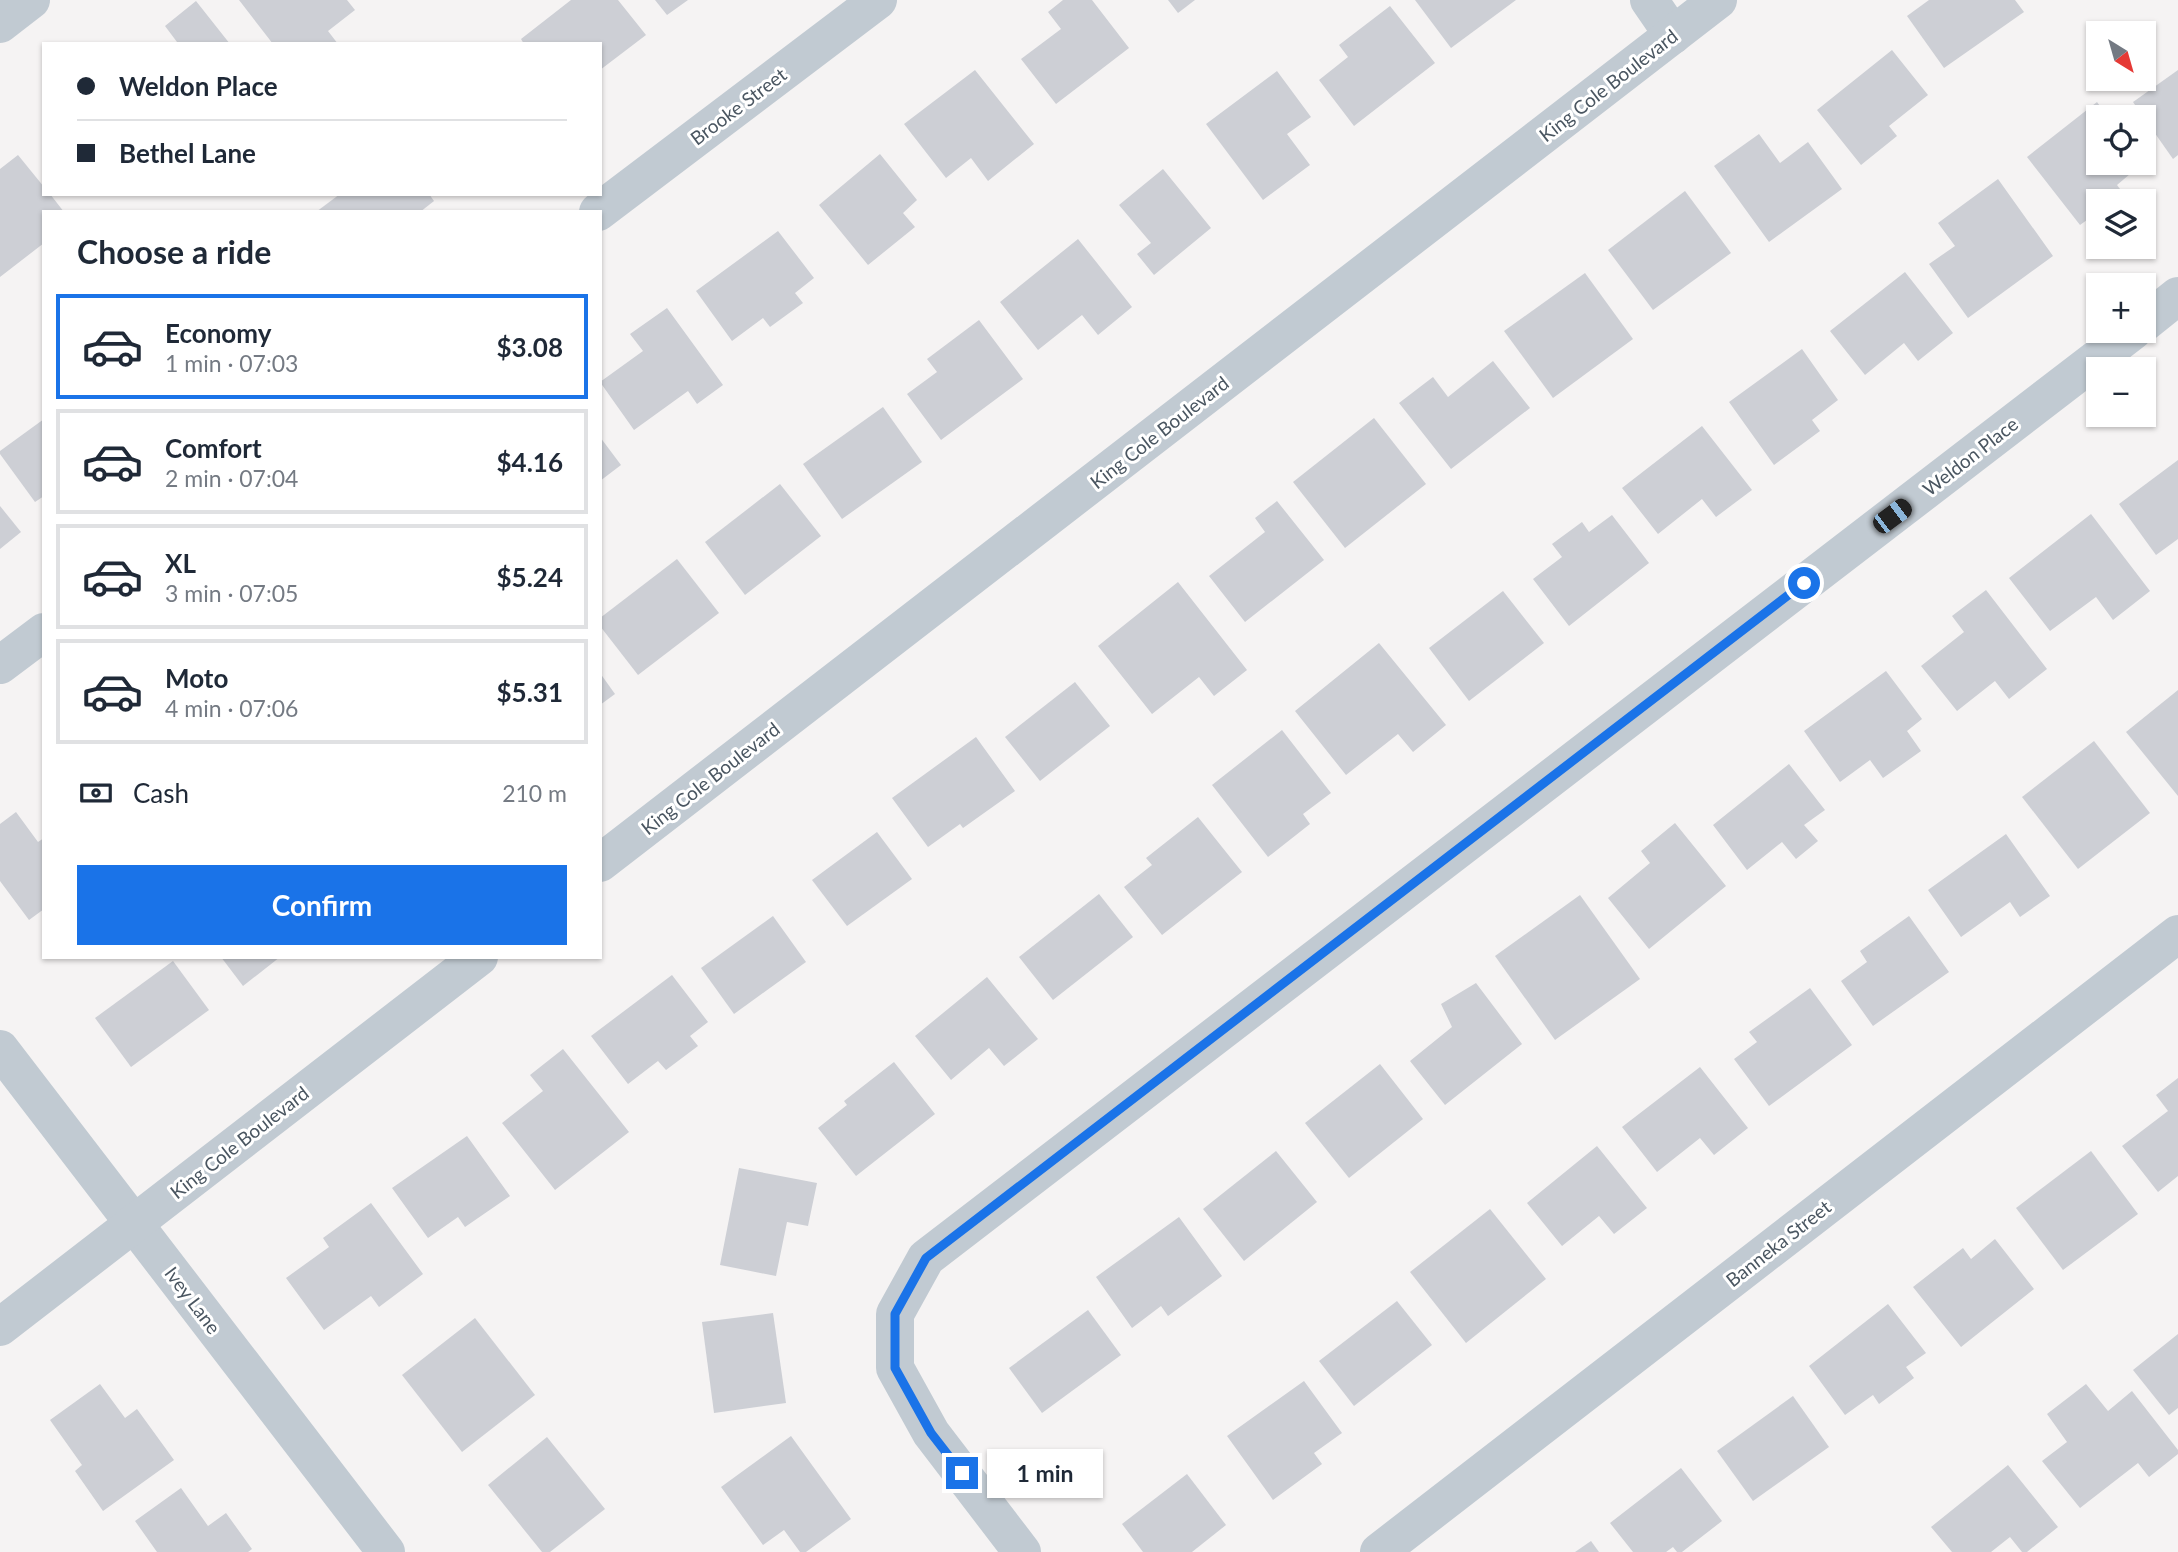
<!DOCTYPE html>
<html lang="en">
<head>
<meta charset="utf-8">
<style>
	body { margin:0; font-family:Lato,sans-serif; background:#f2f2f3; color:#1f2937; height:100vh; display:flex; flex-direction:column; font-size:26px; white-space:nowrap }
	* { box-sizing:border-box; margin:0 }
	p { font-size:23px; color:#747a83 }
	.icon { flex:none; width:38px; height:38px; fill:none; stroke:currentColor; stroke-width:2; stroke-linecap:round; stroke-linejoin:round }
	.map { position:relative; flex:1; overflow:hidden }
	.sheet { position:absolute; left:42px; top:210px; width:560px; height:749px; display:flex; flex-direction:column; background:#fff; border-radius:0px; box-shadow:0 2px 5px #0004 }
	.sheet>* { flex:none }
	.guide { position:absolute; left:42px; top:42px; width:560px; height:154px; border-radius:0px; box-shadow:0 2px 5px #0004; display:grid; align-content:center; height:154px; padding:0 35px; background:#fff }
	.needle { width:46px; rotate:143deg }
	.tools { position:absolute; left:2086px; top:21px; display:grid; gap:14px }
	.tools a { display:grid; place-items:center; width:70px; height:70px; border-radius:0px; background:#fff; box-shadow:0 2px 5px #0004; font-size:35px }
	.end { position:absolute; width:32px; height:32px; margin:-16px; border:9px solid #1a73e8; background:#fff; box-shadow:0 0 0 4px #fff }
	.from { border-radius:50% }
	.bubble { position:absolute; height:49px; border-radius:0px; background:#fff; box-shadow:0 2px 5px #0004; font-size:23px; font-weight:700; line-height:49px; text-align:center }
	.car { position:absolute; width:21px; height:42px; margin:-21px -10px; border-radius:9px; box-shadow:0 0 5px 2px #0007; background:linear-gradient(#222 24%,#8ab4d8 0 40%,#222 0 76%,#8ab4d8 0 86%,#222 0) }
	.guide b { display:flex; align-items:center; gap:24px; height:66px; font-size:26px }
	.guide b+b { border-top:2px solid #e0e1e3 }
	.guide i { width:18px; height:18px; background:#1f2937 }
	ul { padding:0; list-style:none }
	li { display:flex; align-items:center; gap:21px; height:105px; margin:0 14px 10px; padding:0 21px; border:4px solid #e0e1e3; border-radius:0px }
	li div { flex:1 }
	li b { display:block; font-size:26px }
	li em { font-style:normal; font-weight:700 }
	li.active { border-color:#1a73e8 }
	li>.icon { width:63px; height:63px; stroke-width:1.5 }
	h2 { padding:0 35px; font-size:32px; line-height:84px }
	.pay { display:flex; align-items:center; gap:18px; height:77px; padding:0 35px; font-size:26px }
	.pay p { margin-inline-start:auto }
	.cta { display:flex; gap:14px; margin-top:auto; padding:14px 35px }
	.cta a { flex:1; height:80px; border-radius:0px; background:#1a73e8; color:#fff; font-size:28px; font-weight:700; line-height:80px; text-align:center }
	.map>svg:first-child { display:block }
	.building { fill:#cdcfd5 }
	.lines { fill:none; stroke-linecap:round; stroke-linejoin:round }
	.minor { stroke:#c1cad2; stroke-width:38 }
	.tertiary { stroke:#c1cad2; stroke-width:38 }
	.route { stroke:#1a73e8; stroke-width:9 }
	.labels { text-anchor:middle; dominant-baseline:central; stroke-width:6; stroke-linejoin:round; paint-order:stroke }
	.street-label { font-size:19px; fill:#4a5661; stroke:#fff }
</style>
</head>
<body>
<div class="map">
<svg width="2178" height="1552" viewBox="0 0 2178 1552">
	<rect width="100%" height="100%" fill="#f5f3f3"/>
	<g class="building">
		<polygon points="239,0 347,0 355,10 328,31 338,44 273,44"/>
		<polygon points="571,0 618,0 646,35 600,70 600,44 524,44 521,39"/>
		<polygon points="655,0 688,0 667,15"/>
		<polygon points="1063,0 1092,0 1129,48 1056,104 1021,59 1061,29 1048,12"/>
		<polygon points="1168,0 1195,0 1178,13"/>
		<polygon points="1415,0 1516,0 1451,48"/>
		<polygon points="1929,0 2015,0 2024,12 1944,68 1907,16"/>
		<polygon points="196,1 230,44 175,44 177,42 165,26"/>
		<polygon points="1390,6 1435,63 1354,126 1319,80 1348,57 1339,45"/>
		<polygon points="1892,50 1928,95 1889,126 1897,136 1861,165 1817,110"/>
		<polygon points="975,70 1034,144 988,181 971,158 946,178 904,124"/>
		<polygon points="2178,70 2178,155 2173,159 2133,102"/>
		<polygon points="1277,71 1311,117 1287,134 1310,165 1263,200 1206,124"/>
		<polygon points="2097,102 2108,117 2098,117 2098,163 2143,163 2117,185 2123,193 2112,201 2098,201 2098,212 2080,225 2027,157"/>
		<polygon points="1759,134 1780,163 1808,142 1842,189 1769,242 1714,166"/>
		<polygon points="880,154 917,200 903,213 915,227 868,265 819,205"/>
		<polygon points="18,155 44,187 44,194 50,194 64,212 44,212 44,243 0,277 0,169"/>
		<polygon points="1163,169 1211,228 1154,275 1137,254 1151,243 1119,205"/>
		<polygon points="1998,179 2053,256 1968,318 1929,264 1955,246 1938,223"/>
		<polygon points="1685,191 1731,253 1653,310 1608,250"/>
		<polygon points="340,194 429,194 434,201 420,212 316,212"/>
		<polygon points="778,231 814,278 795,293 803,303 770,327 763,318 732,341 696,291"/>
		<polygon points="1078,239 1132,307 1098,335 1082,315 1038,350 1000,302"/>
		<polygon points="1905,272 1953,333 1918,361 1904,343 1865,375 1830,331"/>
		<polygon points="1585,273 1633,339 1553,398 1504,331"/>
		<polygon points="667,308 723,385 697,404 688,391 634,430 600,382 643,351 630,334"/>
		<polygon points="979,320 1023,379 941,440 907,394 937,372 927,359"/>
		<polygon points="1802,349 1838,400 1812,420 1820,431 1774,465 1729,402"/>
		<polygon points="1493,361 1530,408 1451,469 1399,403 1433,377 1448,397"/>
		<polygon points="883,407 922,462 842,519 803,464"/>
		<polygon points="1374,418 1426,484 1345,548 1293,482"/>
		<polygon points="44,419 44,496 35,502 0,454 0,451"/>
		<polygon points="1702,426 1752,490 1716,517 1702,499 1658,534 1622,488"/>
		<polygon points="600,437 621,465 600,481"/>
		<polygon points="2178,460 2178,539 2156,555 2119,504"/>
		<polygon points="780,484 821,536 745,595 705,542"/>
		<polygon points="1277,501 1324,560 1245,622 1209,576 1265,532 1255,518"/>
		<polygon points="0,506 21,532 0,549"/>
		<polygon points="2091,514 2150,591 2113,620 2096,597 2050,631 2009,578"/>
		<polygon points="1612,515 1649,563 1569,626 1533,579 1562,557 1552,544 1582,522 1589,532"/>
		<polygon points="677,559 719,613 638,675 600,626 600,618"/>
		<polygon points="1178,582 1247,670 1214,696 1199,677 1152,714 1098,646"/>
		<polygon points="1986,590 2047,669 2009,699 1995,681 1957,711 1921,666 1964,632 1952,616"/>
		<polygon points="1503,591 1544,643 1469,701 1429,648"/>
		<polygon points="1379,643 1446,725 1413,752 1398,734 1346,775 1295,711"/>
		<polygon points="1886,671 1922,719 1907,731 1921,751 1883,778 1870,760 1840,782 1804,731"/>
		<polygon points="600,673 615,694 600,705"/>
		<polygon points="1075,682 1110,726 1040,781 1005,737"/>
		<polygon points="2178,690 2178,796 2126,732"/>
		<polygon points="1282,730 1331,793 1303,814 1310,824 1268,857 1212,785"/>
		<polygon points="976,737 1015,791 963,828 960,824 928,847 892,798"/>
		<polygon points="2094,741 2150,813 2078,869 2022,797"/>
		<polygon points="1789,764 1825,810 1804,825 1818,841 1796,859 1782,842 1747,870 1713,825"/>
		<polygon points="16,812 38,842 44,838 44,909 29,920 0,881 0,824"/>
		<polygon points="1198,817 1242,872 1162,935 1124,887 1152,865 1146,858"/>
		<polygon points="1675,823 1726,886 1649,949 1608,898 1650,863 1641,851"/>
		<polygon points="877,832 912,879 847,926 812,880"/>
		<polygon points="2006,834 2050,896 2020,917 2010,902 1961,937 1928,890"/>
		<polygon points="1099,894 1133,937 1053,1000 1019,957"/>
		<polygon points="1580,895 1640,979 1555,1040 1495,956"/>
		<polygon points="773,916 806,962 734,1014 701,968"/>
		<polygon points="1909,916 1949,972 1873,1026 1841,981 1867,962 1860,951"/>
		<polygon points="221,957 280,957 243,986"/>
		<polygon points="173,961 209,1010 131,1067 95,1018"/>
		<polygon points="672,975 708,1022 690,1036 698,1046 666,1070 658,1061 628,1084 591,1036"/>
		<polygon points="987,977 1038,1039 1004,1066 989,1048 951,1080 915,1036"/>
		<polygon points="1476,983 1522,1044 1445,1105 1410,1061 1452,1027 1441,1004"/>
		<polygon points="1810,988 1852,1045 1769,1106 1734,1059 1757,1042 1749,1032"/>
		<polygon points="563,1049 629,1132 555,1190 502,1123 543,1091 530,1075"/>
		<polygon points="894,1062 935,1114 856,1176 818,1128 847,1105 844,1101"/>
		<polygon points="1380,1064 1423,1119 1349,1178 1305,1123"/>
		<polygon points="1700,1067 1748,1128 1714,1155 1700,1138 1657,1172 1622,1127"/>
		<polygon points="2178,1078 2178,1176 2158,1192 2122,1146 2168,1111 2156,1095"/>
		<polygon points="467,1136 510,1196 465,1227 458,1217 428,1238 392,1188"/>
		<polygon points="1597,1146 1647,1208 1614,1234 1599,1216 1562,1246 1527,1203"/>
		<polygon points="1276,1151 1317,1202 1244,1261 1203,1209"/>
		<polygon points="2091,1151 2138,1214 2063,1270 2016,1208"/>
		<polygon points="739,1168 817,1183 808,1226 787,1222 776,1276 720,1265"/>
		<polygon points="371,1203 423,1274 379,1307 371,1296 324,1330 286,1278 329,1247 323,1238"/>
		<polygon points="1490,1209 1546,1279 1466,1343 1410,1272"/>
		<polygon points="1179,1217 1222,1276 1168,1316 1161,1306 1132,1328 1096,1277"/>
		<polygon points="1995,1239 2034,1289 1961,1347 1913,1287 1963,1248 1971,1259"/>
		<polygon points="1397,1301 1432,1345 1354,1406 1319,1361"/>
		<polygon points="1888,1304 1926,1353 1906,1367 1914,1378 1879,1404 1873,1395 1845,1415 1809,1366"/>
		<polygon points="1088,1310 1121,1355 1042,1413 1009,1368"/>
		<polygon points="773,1313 786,1403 714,1413 702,1322"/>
		<polygon points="475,1318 535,1395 462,1452 402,1375"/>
		<polygon points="2178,1334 2178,1408 2169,1415 2133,1370"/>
		<polygon points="1304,1381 1342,1433 1314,1453 1322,1464 1273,1500 1227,1436"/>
		<polygon points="100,1384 125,1418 137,1409 174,1460 103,1511 75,1471 82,1465 50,1420"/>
		<polygon points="2086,1384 2108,1411 2132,1391 2178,1450 2178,1454 2149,1477 2138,1463 2080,1508 2042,1461 2067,1442 2047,1414"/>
		<polygon points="1793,1396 1829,1447 1753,1501 1717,1451"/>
		<polygon points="791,1436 851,1519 806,1552 800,1552 784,1530 763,1545 721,1487"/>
		<polygon points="547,1437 605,1509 550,1552 542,1552 488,1485"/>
		<polygon points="2008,1465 2058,1527 2027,1552 2022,1552 2010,1537 1991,1552 1952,1552 1931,1527"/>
		<polygon points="1681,1468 1722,1521 1682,1552 1677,1552 1673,1547 1666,1552 1633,1552 1610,1523"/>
		<polygon points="1187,1474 1226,1525 1192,1552 1143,1552 1122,1524"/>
		<polygon points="181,1488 208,1526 226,1513 252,1549 248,1552 157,1552 135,1521"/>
		<polygon points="1591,1541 1599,1552 1575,1552"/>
	</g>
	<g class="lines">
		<g class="minor">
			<polyline points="0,24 31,0"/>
			<polyline points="598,212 878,0"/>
			<polyline points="2144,323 2178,296"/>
			<polyline points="0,665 44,632"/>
			<polyline points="0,1049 386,1552"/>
			<polyline points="1022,1552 931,1433 895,1368 895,1314 926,1258 2133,331"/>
			<polyline points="1379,1552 2178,934"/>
		</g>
		<g class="tertiary">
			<polyline points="1649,0 1673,35"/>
			<polyline points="600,863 1718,0"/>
			<polyline points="0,1327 479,957"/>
		</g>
	</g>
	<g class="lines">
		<polyline class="route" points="962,1473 931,1433 895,1368 895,1314 926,1258 1804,583"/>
	</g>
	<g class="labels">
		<g class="street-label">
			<text transform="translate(1608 85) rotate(-38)">King Cole Boulevard</text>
			<text transform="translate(738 106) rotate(-37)">Brooke Street</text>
			<text transform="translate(1159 432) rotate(-38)">King Cole Boulevard</text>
			<text transform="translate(1970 456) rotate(-38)">Weldon Place</text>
			<text transform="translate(710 778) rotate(-38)">King Cole Boulevard</text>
			<text transform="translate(239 1142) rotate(-38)">King Cole Boulevard</text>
			<text transform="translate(1778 1243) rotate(-38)">Banneka Street</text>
			<text transform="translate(193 1300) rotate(53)">Ivey Lane</text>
		</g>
	</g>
</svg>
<div class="tools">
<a><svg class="needle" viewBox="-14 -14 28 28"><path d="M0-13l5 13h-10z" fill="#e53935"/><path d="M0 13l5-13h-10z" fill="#747a83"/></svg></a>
<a><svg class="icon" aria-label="locate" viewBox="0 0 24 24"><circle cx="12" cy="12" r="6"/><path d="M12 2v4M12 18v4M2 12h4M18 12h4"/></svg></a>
<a><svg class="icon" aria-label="layers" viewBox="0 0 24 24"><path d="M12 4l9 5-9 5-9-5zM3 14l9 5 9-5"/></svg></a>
<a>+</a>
<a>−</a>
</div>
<i class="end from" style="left:1804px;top:583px"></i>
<i class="end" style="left:962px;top:1473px"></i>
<div class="bubble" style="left:987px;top:1449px;width:116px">1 min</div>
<i class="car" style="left:1892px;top:516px;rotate:53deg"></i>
<div class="guide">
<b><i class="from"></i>Weldon Place</b>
<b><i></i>Bethel Lane</b>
</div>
<section class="sheet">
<h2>Choose a ride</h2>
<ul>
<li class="active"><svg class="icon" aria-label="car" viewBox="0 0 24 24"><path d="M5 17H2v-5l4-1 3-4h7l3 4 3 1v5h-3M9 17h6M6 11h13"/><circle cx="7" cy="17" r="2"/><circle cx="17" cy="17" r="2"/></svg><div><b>Economy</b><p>1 min · 07:03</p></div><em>$3.08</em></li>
<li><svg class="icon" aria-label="car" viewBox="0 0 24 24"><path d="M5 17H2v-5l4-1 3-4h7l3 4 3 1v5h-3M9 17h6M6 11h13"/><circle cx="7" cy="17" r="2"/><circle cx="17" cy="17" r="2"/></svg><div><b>Comfort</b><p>2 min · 07:04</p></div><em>$4.16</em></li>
<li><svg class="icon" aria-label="car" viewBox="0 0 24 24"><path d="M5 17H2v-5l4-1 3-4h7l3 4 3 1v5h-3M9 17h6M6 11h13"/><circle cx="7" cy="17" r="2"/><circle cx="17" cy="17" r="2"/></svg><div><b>XL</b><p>3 min · 07:05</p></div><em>$5.24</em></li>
<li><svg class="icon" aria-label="car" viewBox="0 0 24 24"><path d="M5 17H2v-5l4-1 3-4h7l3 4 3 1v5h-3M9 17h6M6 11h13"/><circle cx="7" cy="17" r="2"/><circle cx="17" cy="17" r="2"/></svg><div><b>Moto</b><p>4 min · 07:06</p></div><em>$5.31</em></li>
</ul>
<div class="pay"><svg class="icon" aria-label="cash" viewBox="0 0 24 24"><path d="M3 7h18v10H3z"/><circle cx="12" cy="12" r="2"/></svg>Cash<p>210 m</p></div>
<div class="cta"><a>Confirm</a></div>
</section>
</div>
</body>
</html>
